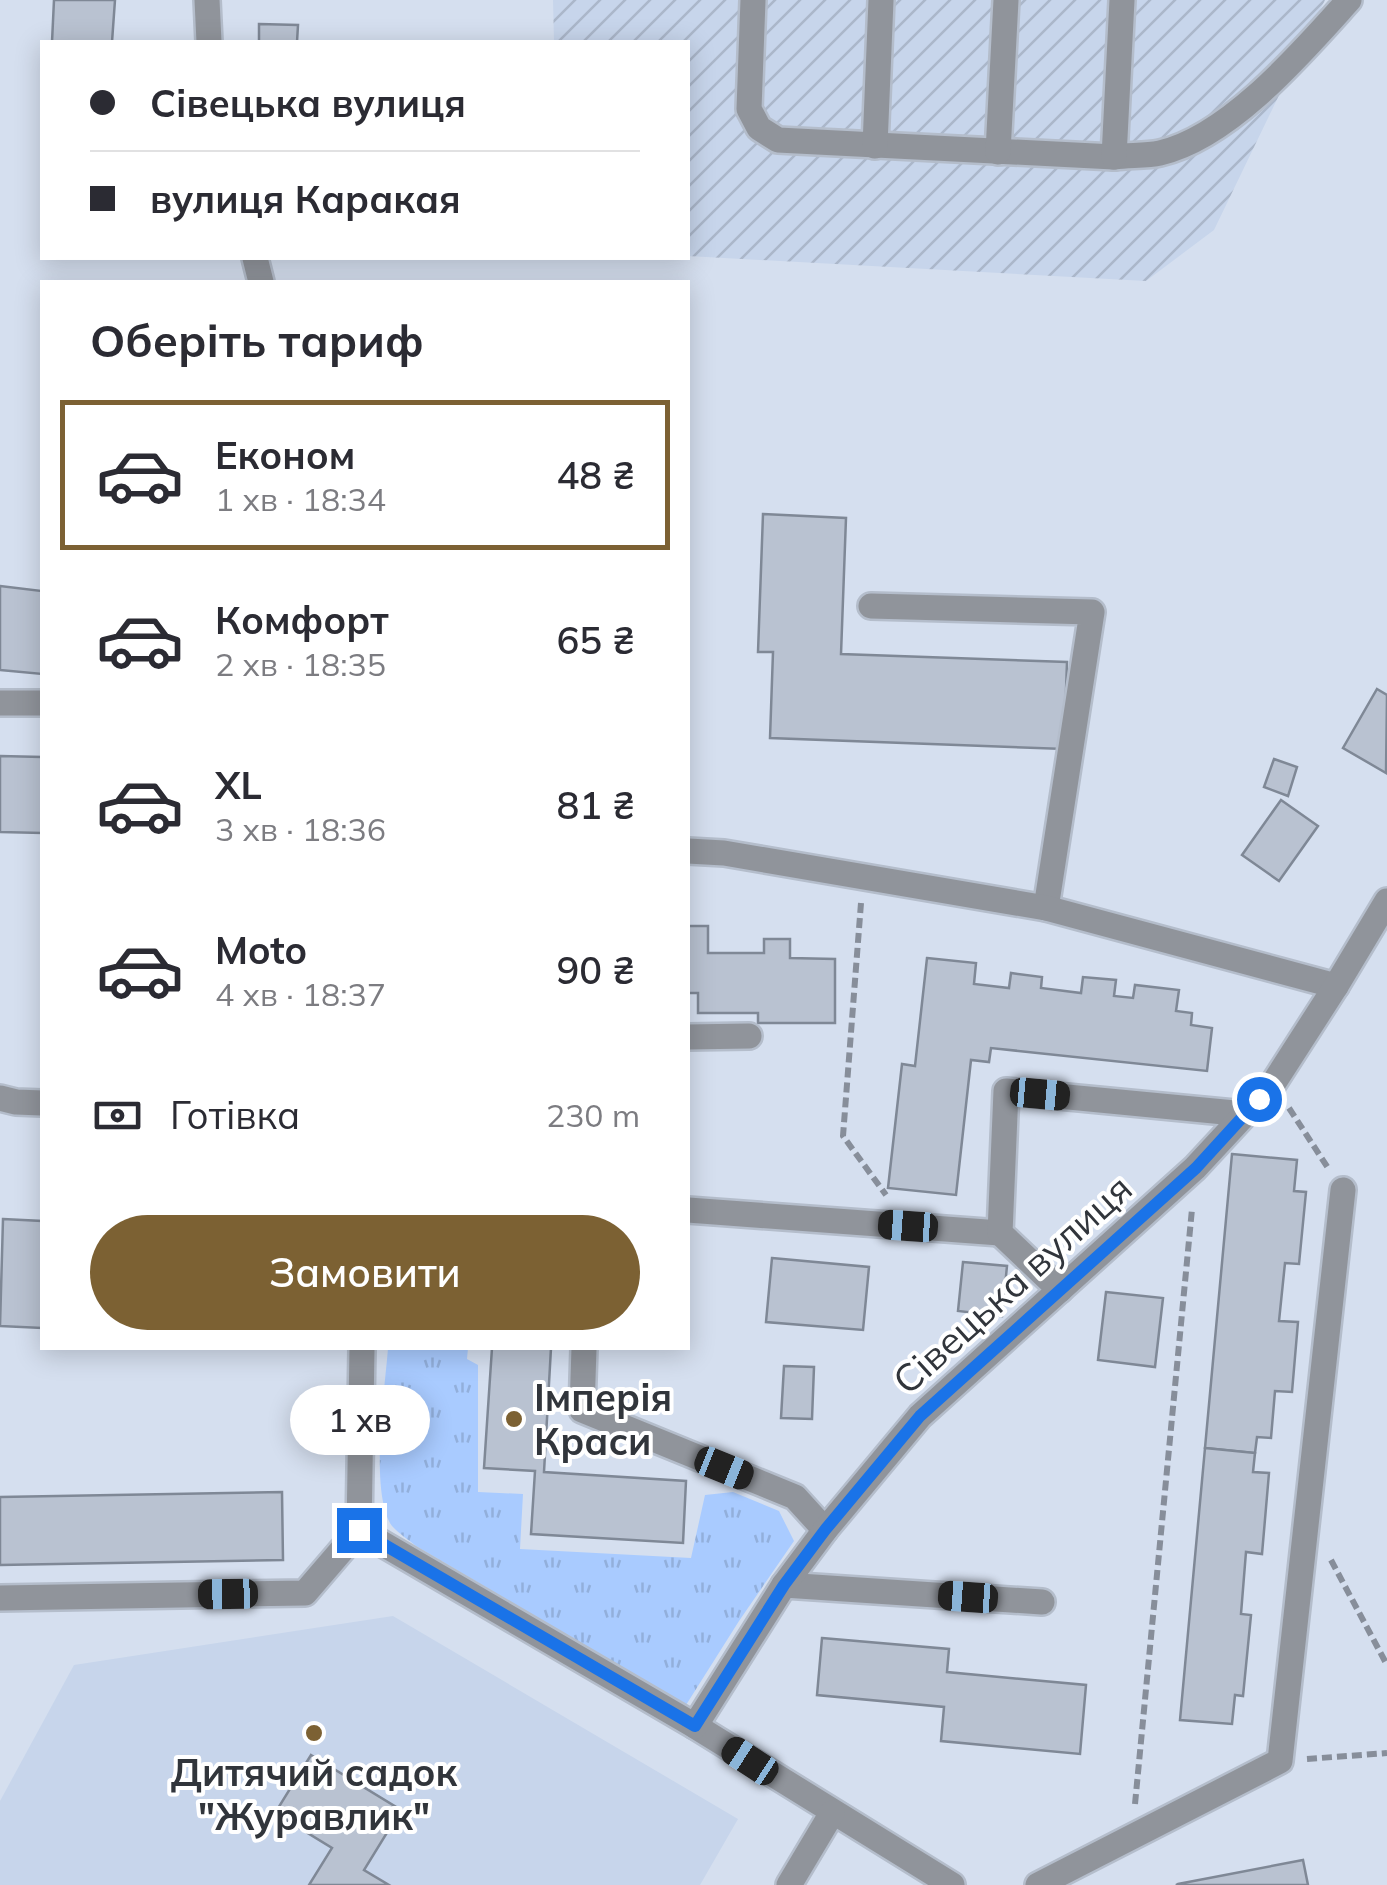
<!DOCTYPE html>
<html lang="uk">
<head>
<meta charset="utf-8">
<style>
	body { margin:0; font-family:Mulish,sans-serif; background:#f7f7f7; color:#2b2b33; height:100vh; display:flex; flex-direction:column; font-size:38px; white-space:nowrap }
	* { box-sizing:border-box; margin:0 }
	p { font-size:32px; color:#7c7c81 }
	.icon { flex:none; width:55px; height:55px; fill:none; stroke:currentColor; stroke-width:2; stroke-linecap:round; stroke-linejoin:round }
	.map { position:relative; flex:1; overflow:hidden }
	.drawer { position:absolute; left:40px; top:280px; width:650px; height:1070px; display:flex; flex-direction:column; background:#fff; border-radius:0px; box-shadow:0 5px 25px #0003 }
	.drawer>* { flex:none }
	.top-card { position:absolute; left:40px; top:40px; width:650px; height:220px; border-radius:0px; box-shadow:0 5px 25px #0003; display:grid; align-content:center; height:220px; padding:0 50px; background:#fff }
	.end { position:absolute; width:45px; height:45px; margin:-22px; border:12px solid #1a73e8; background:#fff; box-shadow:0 0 0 5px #fff }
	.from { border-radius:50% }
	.bubble { position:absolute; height:70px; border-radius:35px; background:#fff; box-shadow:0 5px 25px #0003; font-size:32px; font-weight:600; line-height:70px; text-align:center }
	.car { position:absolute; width:30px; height:60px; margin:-30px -15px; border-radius:12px; box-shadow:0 0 8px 2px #0007; background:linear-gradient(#222 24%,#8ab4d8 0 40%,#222 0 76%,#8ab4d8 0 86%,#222 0) }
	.top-card b { display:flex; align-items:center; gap:35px; height:95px; font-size:38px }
	.top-card b+b { border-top:2px solid #e1e1e2 }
	.top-card i { width:25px; height:25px; background:#2b2b33 }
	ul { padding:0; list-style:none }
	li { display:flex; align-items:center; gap:30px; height:150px; margin:0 20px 15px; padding:0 30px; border:5px solid transparent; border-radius:0px }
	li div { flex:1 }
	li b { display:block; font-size:38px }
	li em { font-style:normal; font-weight:600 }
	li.selected { border-color:#7c6133 }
	li>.icon { width:90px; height:90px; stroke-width:1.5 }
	h2 { padding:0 50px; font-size:45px; line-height:120px }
	.pay { display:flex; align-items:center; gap:25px; height:110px; padding:0 50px; font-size:38px }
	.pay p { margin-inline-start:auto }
	.primary-button { display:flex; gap:20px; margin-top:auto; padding:20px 50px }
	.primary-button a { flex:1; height:115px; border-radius:60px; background:#7c6133; color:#fff; font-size:40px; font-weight:600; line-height:115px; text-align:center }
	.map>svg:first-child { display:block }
	.built { fill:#c7d5eb }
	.industrial { fill:url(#industrial-furrows) }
	.grass { fill:url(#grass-tufts) }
	.building { fill:#b9c2d1; stroke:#7f8896; stroke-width:2.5 }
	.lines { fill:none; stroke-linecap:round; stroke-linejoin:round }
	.minor-casing { stroke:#b4bdcb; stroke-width:30 }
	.path { stroke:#878e9a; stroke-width:6; stroke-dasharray:10 5; stroke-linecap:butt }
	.minor { stroke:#90949b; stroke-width:25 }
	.route { stroke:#1a73e8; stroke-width:12 }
	.poi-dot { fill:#7c6133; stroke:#fff; stroke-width:4 }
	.labels { text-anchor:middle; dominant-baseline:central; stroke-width:8; stroke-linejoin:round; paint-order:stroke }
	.street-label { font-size:38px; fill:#31353b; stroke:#fff }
	.poi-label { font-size:38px; font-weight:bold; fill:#31353b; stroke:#fff; text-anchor:start }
</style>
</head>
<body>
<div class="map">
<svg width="1387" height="1885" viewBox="0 0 1387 1885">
	<defs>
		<pattern id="industrial-furrows" width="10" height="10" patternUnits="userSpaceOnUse" patternTransform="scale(2.5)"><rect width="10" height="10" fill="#c7d5eb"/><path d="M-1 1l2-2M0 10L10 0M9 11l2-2" fill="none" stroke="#abb7ca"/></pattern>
		<pattern id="grass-tufts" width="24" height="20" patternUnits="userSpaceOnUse" patternTransform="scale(2.5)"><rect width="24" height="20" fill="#a9cbff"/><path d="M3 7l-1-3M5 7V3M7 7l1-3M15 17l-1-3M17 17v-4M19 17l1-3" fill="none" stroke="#92afdb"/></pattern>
	</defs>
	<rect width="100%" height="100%" fill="#d5dfef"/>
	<polygon class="built" points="393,1616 738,1819 700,1885 0,1885 0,1801 74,1665"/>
	<polygon class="industrial" points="553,0 1325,0 1214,230 1146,281 688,256 688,42 554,42"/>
	<path class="grass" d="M388,1348H468L467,1359L478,1365V1492L523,1494L520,1549L691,1558L705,1495L733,1492L779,1511L794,1541L739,1621L686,1705L416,1546C409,1540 398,1533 392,1526C369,1493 385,1389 388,1348Z"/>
	<g class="building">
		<polygon points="54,0 115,0 112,42 52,42"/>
		<polygon points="259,24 298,25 297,42 259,42"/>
		<polygon points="763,514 846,518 841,654 1067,662 1064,749 770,738 773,652 758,652"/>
		<polygon points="0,586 42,591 42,674 0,670"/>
		<polygon points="1377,689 1387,695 1386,773 1343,748"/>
		<polygon points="0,756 42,757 42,833 0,832"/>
		<polygon points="1274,759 1297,767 1288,796 1264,787"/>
		<polygon points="1281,800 1318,826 1279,881 1242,855"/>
		<polygon points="688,926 708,926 708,953 764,953 764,939 790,939 790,958 835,959 835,1023 758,1023 758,1013 698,1013 698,993 688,993"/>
		<polygon points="927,958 976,963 974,984 1009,988 1011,973 1042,977 1041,988 1081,993 1083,977 1116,980 1114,996 1133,998 1135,985 1179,990 1176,1011 1192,1013 1191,1025 1212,1028 1207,1071 991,1048 989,1062 971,1060 956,1195 888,1188 902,1064 915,1066"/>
		<polygon points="1232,1154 1297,1160 1294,1191 1306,1192 1299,1264 1285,1263 1279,1321 1298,1322 1292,1392 1275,1391 1271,1438 1257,1437 1255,1453 1205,1448"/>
		<polygon points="3,1219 42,1221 42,1328 0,1326"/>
		<polygon points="772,1258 869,1267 863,1330 766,1322"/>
		<polygon points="963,1262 1007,1266 1002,1316 958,1311"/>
		<polygon points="1106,1292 1163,1298 1155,1367 1098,1360"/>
		<polygon points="492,1348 551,1348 544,1472 686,1481 683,1543 531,1534 535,1471 484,1468"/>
		<polygon points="784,1366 814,1367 812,1419 781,1418"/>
		<polygon points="1205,1448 1255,1453 1253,1472 1269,1473 1262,1554 1246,1552 1241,1614 1251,1615 1243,1696 1235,1695 1232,1724 1180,1720"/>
		<polygon points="282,1492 283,1560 0,1565 0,1497"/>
		<polygon points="822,1638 949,1649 947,1672 1086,1685 1080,1754 941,1741 944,1707 817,1695"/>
		<polygon points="311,1755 401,1810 364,1870 389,1885 309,1885 332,1848 275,1813"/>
		<polygon points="1303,1860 1308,1885 1176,1885 1178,1884"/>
	</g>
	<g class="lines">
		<defs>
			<g id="minor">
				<polyline points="207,0 209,42"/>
				<path d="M753,0L749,109L759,128L778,140L1114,157C1129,155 1146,156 1160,153C1230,137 1303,51 1349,0"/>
				<polyline points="875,146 881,0"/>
				<polyline points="998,152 1006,0"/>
				<polyline points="1114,157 1122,0"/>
				<polyline points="255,258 261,282"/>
				<polyline points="871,606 1092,612 1046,908"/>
				<polyline points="0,703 42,703"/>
				<polyline points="688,851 724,853 1046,908 1336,986"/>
				<polyline points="688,1037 749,1036"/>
				<polyline points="0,1098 16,1102 42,1103"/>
				<polyline points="688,1210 1000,1233"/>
				<polyline points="1060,1290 1000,1233 1006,1091 1245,1114"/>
				<polyline points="362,1348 359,1530 695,1726 952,1885"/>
				<polyline points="584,1348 582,1410 795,1497 825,1530"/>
				<polyline points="784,1585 1042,1602"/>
				<polyline points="0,1598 305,1593 359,1530"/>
				<polyline points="695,1726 784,1585 825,1530 920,1416 1195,1168 1273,1084 1336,986 1387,901"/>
				<polyline points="789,1885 832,1813"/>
				<polyline points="1038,1885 1280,1761 1343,1190"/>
			</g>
		</defs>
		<use href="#minor" class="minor-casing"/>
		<g class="path">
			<polyline points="861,903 843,1136 886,1195"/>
			<polyline points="1289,1108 1328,1168"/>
			<polyline points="1331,1560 1387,1665"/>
			<polyline points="1307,1759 1387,1753"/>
			<polyline points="1135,1804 1192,1209"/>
		</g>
		<use href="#minor" class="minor"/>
	</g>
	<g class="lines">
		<polyline class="route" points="359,1530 695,1726 784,1585 825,1530 920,1416 1196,1168 1259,1099"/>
	</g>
	<g class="poi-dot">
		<circle cx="514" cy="1419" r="10"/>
		<circle cx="314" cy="1733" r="10"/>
	</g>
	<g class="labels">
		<g class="street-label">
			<text transform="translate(1012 1284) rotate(-42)">Сівецька вулиця</text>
		</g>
		<g class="poi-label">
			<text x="534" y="1397">Імперія<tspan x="534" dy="44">Краси</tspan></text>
			<text x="314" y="1772" text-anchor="middle">Дитячий садок<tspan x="314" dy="44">"Журавлик"</tspan></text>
		</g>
	</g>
</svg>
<i class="end from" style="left:1259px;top:1099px"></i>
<i class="end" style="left:359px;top:1530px"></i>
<div class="bubble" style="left:290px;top:1385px;width:140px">1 хв</div>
<i class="car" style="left:1040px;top:1094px;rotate:95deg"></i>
<i class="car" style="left:908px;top:1226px;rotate:274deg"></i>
<i class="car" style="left:724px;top:1468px;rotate:112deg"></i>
<i class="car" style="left:228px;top:1594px;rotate:269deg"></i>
<i class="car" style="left:968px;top:1597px;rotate:274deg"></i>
<i class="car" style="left:750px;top:1761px;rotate:303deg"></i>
<div class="top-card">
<b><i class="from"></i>Сівецька вулиця</b>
<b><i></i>вулиця Каракая</b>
</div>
<section class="drawer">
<h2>Оберіть тариф</h2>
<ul>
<li class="selected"><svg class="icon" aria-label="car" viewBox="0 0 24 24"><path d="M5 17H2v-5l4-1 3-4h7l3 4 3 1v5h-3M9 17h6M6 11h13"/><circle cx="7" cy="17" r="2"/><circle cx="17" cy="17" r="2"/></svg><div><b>Економ</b><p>1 хв · 18:34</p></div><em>48 ₴</em></li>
<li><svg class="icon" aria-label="car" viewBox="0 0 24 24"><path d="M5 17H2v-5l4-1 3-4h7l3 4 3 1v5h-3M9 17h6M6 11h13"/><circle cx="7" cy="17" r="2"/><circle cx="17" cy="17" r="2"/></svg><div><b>Комфорт</b><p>2 хв · 18:35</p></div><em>65 ₴</em></li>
<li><svg class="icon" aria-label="car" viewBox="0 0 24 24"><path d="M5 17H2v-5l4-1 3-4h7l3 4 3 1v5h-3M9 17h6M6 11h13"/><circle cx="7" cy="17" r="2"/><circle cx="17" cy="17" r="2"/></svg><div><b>XL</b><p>3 хв · 18:36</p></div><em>81 ₴</em></li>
<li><svg class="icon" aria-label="car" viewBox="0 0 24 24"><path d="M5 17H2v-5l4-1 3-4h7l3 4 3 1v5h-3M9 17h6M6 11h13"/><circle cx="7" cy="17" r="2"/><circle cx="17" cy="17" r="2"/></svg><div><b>Moto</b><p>4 хв · 18:37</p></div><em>90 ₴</em></li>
</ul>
<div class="pay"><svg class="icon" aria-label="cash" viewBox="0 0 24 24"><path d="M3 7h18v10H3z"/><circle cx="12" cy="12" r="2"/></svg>Готівка<p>230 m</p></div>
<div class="primary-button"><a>Замовити</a></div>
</section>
</div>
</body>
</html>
